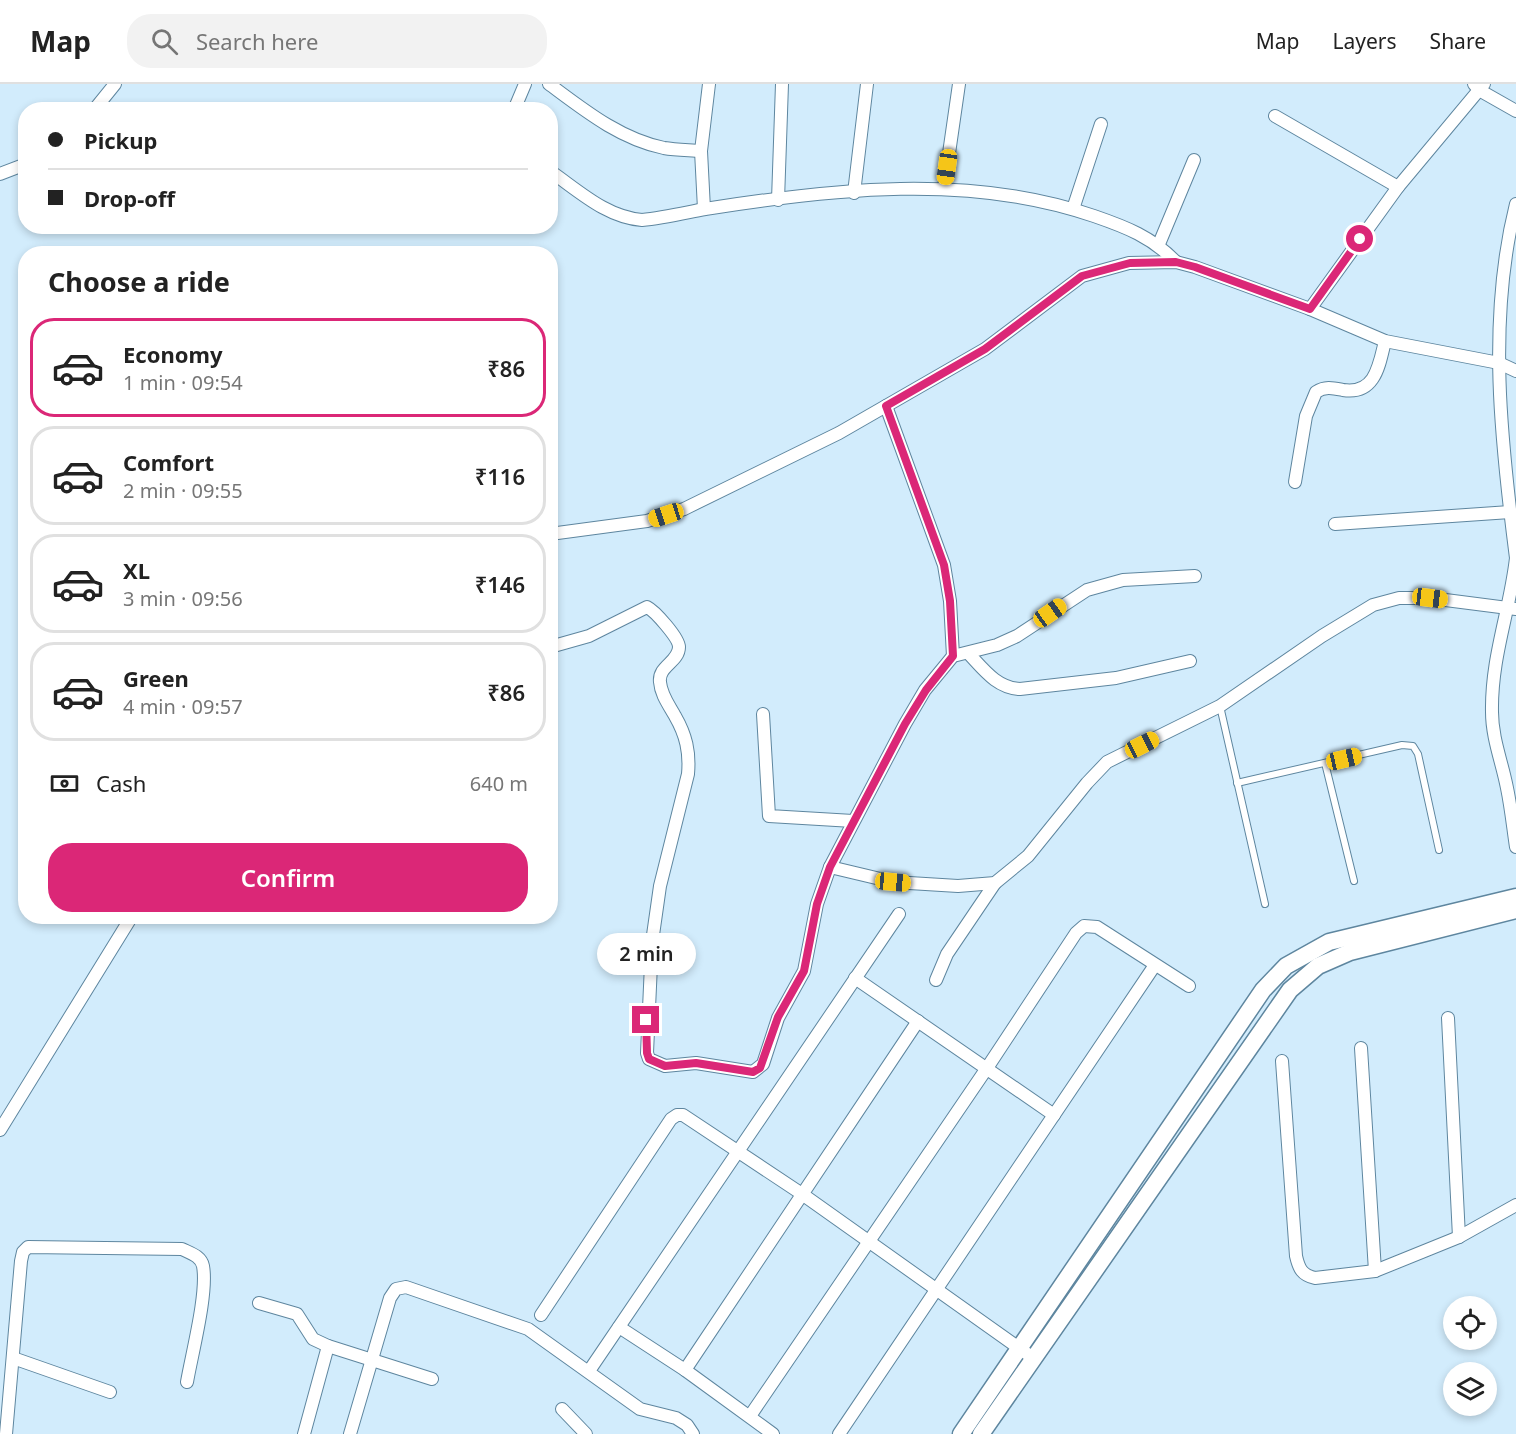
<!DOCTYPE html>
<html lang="en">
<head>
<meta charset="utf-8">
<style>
	body { margin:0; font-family:"Noto Sans",sans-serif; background:#f2f2f2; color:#222; height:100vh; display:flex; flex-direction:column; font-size:22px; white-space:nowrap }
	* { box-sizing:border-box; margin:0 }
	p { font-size:20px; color:#767676 }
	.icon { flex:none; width:33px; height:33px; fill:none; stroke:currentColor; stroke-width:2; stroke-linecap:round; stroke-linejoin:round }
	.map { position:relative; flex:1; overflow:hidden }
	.details { position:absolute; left:18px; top:162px; width:540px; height:678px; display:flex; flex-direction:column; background:#fff; border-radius:24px; box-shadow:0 3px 9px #0003 }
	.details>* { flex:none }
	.top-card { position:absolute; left:18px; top:18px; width:540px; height:132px; border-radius:24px; box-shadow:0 3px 9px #0003; display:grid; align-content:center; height:132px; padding:0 30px; background:#fff }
	.controls { position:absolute; left:1443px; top:1212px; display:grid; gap:12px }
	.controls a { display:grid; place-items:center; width:54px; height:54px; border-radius:50%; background:#fff; box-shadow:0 3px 9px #0003; font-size:30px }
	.end { position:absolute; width:27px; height:27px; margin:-14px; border:8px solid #db2777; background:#fff; box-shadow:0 0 0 3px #fff }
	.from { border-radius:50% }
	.bubble { position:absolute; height:42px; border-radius:21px; background:#fff; box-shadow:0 3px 9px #0003; font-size:20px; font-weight:600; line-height:42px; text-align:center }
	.car { position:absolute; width:18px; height:36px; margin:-18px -9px; border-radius:8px; box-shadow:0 0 4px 2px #0007; background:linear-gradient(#f5c518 24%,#345 0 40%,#f5c518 0 76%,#345 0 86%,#f5c518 0) }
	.top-card b { display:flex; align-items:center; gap:21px; height:57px; font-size:22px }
	.top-card b+b { border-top:2px solid #e0e0e0 }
	.top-card i { width:15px; height:15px; background:#222 }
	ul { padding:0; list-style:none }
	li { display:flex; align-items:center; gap:18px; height:99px; margin:0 12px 9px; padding:0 18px; border:3px solid #e0e0e0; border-radius:24px }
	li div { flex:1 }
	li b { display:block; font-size:22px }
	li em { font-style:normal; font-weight:600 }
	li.selected { border-color:#db2777 }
	li>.icon { width:54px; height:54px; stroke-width:1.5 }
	h2 { padding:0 30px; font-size:27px; line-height:72px }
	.pay { display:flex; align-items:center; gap:15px; height:66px; padding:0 30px; font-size:22px }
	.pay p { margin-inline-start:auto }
	.button { display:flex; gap:12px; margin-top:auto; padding:12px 30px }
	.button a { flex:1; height:69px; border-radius:24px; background:#db2777; color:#fff; font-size:24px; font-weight:600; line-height:69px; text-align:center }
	header { display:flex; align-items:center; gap:36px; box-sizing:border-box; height:84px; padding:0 30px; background:#fff; border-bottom:2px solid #e0e0e0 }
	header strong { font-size:28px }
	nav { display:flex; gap:33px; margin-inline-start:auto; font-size:21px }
	.search { width:420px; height:54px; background:#f2f2f2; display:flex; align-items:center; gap:15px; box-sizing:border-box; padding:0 21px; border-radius:24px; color:#767676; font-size:22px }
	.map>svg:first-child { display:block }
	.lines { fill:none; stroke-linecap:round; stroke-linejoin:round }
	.lane-casing { stroke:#5e869f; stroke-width:8 }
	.street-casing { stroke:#5e869f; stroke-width:14 }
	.secondary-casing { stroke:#5e869f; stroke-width:19 }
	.lane { stroke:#fff; stroke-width:6 }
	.street { stroke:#fff; stroke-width:12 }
	.secondary { stroke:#fff; stroke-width:16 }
	.route { stroke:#db2777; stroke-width:8 }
</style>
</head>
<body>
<header>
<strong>Map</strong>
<div class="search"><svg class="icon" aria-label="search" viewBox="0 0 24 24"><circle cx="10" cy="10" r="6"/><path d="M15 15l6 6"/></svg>Search here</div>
<nav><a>Map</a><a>Layers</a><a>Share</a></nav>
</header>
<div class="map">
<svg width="1516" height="1350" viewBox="0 0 1516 1350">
	<rect width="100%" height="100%" fill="#d2ecfc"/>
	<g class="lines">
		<defs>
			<g id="lane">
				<polyline points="1220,622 1265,820"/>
				<polyline points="1325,679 1354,797"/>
				<polyline points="1237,699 1402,661 1413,662 1418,670 1439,766"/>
			</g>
			<g id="street">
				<path d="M549,0C584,26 620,55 664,64C676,66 689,66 701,67"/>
				<polyline points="1474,0 1479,6 1516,27"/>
				<polyline points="94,26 115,0"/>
				<polyline points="514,26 525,0"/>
				<polyline points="1275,32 1398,103"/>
				<path d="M550,87C579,107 606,133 642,136C663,134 684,129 705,125C832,105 970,89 1094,132C1126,143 1152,153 1176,178"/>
				<polyline points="0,90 26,80"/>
				<polyline points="944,104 959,0"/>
				<polyline points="854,109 867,0"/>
				<polyline points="778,116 782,0"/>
				<path d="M1516,120C1487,235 1501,358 1516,474C1510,527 1491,573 1492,628C1492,654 1502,678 1507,704C1511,723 1513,743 1516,763"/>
				<polyline points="704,125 701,67 709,0"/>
				<polyline points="1073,125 1101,40"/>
				<polyline points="1159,160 1194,76"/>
				<polyline points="1310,225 1398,103 1484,0"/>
				<polyline points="886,322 944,481 950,517 953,572"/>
				<path d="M1295,398L1306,332L1316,308C1325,302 1333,304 1343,306C1375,311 1379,282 1385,257"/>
				<polyline points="1335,440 1510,428"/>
				<polyline points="550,450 647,437 684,425 839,349 985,265 1082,192 1129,179 1176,178 1195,183 1310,225 1385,257 1499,279 1516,287"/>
				<path d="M550,563L589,552L647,523C655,527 679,554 679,563C679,578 658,582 660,598C661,611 669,621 675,632C686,651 690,668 688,690L660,802L652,858L647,969L649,975L665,982L696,979L753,988L763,980L778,934L804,887L817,820L830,783L905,640L925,606L953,572L997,561L1017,552L1087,506L1123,496L1195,492"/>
				<path d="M969,570C984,586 997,604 1020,605L1116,594L1190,577"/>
				<polyline points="763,630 769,732 853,737"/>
				<polyline points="830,783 893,798 958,802 995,799 1028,772 1087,699 1107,678 1220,622 1322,552 1373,521 1399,514 1430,514 1516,525"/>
				<polyline points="855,894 1054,1031"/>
				<polyline points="936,896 947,870 995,799"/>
				<polyline points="1448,934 1459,1153"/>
				<polyline points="1361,964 1375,1187"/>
				<path d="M1282,977L1296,1172C1299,1185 1302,1191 1315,1194L1375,1187L1459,1153L1516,1121"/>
				<polyline points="0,1046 132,832"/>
				<polyline points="259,1219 297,1230 313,1255 328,1262 432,1295"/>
				<polyline points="541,1231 671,1035 677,1031 683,1031 802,1110 1033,1274"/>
				<polyline points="619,1243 685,1286 773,1350"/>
				<polyline points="13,1274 110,1308"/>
				<polyline points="685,1286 918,937"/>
				<polyline points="589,1287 899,830"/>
				<polyline points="562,1325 586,1350"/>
				<polyline points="750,1332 987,984 1076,849 1084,842 1097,843 1189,902"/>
				<path d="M6,1350L21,1177L23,1168L28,1163L182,1165C190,1169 201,1172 203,1182C208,1209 192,1269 187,1298"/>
				<polyline points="304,1350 328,1262"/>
				<polyline points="350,1350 390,1214 396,1205 406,1203 528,1245 640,1325 676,1334 687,1341 693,1350"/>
				<polyline points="839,1350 1155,881"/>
			</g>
			<g id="secondary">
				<polyline points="961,1350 1263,906 1286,882 1329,858 1516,813"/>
				<polyline points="981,1350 1290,906 1318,882 1350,868 1516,826"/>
			</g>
		</defs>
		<use href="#lane" class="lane-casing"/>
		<use href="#street" class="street-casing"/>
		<use href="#secondary" class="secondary-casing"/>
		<use href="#lane" class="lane"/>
		<use href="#street" class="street"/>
		<use href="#secondary" class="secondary"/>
	</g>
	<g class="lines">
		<polyline class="route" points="646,936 647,969 649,975 665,982 696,979 753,988 760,984 778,933 804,887 817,820 830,783 905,640 926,606 953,572 950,517 944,481 886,322 985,265 1082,192 1130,179 1176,178 1195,183 1310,225 1360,155"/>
	</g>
</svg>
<div class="controls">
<a><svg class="icon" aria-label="locate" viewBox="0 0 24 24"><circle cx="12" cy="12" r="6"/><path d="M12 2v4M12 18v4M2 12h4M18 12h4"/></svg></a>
<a><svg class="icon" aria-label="layers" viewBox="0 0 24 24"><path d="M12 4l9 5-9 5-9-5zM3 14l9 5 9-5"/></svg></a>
</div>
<i class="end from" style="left:1360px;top:155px"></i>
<i class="end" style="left:646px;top:936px"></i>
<div class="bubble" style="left:597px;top:849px;width:99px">2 min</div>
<i class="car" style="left:947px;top:83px;rotate:188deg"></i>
<i class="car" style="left:666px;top:431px;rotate:252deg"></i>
<i class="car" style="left:1430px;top:514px;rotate:97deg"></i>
<i class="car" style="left:1050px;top:529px;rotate:55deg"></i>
<i class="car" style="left:1142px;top:661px;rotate:63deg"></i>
<i class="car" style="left:1344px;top:675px;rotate:77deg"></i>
<i class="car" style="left:893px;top:798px;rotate:95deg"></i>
<div class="top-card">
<b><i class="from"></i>Pickup</b>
<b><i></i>Drop-off</b>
</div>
<section class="details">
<h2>Choose a ride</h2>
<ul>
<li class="selected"><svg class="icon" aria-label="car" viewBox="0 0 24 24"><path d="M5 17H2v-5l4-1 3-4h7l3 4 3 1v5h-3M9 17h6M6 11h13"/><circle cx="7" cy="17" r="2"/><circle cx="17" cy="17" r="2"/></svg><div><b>Economy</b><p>1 min · 09:54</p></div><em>₹86</em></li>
<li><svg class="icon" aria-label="car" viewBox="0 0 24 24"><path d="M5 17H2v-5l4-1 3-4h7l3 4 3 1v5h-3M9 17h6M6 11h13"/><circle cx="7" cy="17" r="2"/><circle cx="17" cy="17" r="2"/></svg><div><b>Comfort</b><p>2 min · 09:55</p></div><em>₹116</em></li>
<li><svg class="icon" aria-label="car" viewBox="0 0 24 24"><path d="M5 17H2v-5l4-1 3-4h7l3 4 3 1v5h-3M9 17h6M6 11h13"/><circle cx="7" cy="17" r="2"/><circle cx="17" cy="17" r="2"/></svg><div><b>XL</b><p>3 min · 09:56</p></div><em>₹146</em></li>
<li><svg class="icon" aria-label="car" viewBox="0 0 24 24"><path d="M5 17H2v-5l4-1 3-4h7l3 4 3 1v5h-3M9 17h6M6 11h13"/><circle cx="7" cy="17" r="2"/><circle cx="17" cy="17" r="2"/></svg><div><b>Green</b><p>4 min · 09:57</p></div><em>₹86</em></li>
</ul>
<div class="pay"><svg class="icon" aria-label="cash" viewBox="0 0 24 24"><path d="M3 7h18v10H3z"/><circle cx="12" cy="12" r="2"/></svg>Cash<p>640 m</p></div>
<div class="button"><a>Confirm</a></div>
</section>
</div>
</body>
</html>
